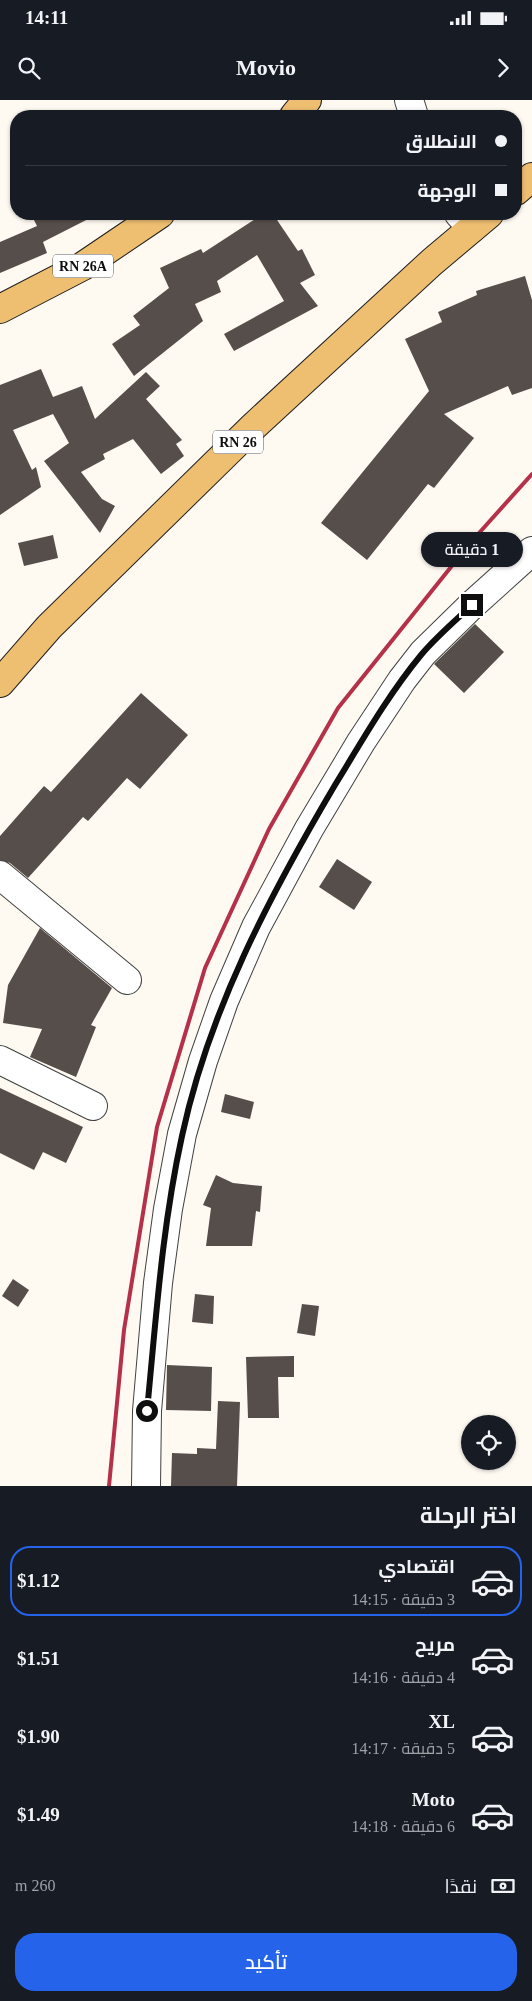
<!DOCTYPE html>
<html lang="ar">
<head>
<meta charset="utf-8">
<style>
	body { margin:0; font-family:"Times New Roman",Cairo,serif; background:#242831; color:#f1f3f6; direction:rtl; height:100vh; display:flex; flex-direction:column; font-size:19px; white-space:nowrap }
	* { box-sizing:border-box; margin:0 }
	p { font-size:16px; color:#9ea1a6 }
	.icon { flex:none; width:28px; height:28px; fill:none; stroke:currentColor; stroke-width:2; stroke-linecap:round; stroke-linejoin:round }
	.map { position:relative; height:1386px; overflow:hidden; direction:ltr }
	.panel { display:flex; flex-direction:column; background:#171b24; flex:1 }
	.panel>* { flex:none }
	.hud { position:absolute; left:10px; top:10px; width:512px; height:110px; border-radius:20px; box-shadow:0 1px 4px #0004; direction:rtl; display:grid; align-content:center; height:110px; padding:0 15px; background:#171b24 }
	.fabs { position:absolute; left:461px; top:1315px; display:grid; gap:10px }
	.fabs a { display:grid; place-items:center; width:55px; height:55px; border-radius:50%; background:#171b24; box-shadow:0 1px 4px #0004; font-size:25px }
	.end { position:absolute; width:22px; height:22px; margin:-11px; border:6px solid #0e0e0e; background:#fff; box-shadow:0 0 0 2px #fff }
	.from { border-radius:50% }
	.bubble { position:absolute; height:35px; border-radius:18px; background:#171b24; box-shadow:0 1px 4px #0004; font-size:16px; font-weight:600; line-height:35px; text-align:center; direction:rtl }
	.hud b { display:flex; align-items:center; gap:18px; height:48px; font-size:19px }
	.hud b+b { border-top:1px solid #363941 }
	.hud i { width:12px; height:12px; background:#f1f3f6 }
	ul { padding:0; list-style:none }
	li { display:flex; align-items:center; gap:15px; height:70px; margin:0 10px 8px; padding:0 5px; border:2px solid transparent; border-radius:20px }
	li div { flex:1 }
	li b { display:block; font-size:19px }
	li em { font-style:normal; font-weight:600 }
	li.active { border-color:#2563eb }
	li>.icon { width:45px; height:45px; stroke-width:1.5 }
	h2 { padding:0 15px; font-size:22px; line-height:60px }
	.pay { display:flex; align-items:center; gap:12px; height:55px; padding:0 15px; font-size:19px }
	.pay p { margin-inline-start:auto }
	.cta { display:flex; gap:10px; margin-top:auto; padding:10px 15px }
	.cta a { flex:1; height:58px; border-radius:20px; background:#2563eb; color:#fff; font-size:20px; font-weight:600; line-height:58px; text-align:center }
	.status { display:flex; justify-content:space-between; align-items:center; height:35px; padding:0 25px; background:#171b24; direction:ltr }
	.status svg { height:14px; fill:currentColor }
	header { display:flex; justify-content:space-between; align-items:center; height:65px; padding:0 15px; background:#171b24; font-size:22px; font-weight:600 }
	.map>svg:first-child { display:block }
	.building { fill:#564e4b }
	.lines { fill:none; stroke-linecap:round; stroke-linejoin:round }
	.minor-casing { stroke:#414141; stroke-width:30 }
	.major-casing { stroke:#1f1f1f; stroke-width:30 }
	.minor { stroke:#fff; stroke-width:28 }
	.major { stroke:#eebe71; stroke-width:28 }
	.rail { stroke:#b43149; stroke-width:4 }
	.route { stroke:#0e0e0e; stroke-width:6 }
	.labels { text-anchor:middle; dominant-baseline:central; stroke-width:5; stroke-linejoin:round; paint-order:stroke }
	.shield { fill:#fff; stroke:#565656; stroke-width:1 }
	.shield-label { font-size:14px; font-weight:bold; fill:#0e0e0e }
</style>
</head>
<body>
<div class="status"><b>14:11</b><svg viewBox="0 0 49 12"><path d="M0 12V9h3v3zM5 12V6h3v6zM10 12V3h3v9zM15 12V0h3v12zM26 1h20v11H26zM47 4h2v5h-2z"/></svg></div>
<header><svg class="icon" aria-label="forward" viewBox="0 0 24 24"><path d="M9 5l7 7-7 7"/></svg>Movio<svg class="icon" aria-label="search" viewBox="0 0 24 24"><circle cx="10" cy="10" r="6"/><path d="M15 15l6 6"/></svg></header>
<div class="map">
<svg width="532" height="1386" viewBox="0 0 532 1386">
	<rect width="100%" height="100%" fill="#fef9f1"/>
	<g class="building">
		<polygon points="31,114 98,114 43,142 47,153 0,173 0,142 37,126"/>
		<polygon points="263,114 273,114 298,151 302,149 315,175 300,183 318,206 234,251 224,234 284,201 257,155 217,181 221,192 195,204 203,221 134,276 112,244 140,225 133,216 169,188 160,168 201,149 203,153"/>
		<polygon points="525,176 532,200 532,288 512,295 508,286 444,314 474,338 434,388 428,384 367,460 321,423 429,291 405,239 442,222 438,212 477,195 476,191"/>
		<polygon points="41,269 53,297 82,286 95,319 146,272 160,286 146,299 182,340 176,344 184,356 161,374 133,339 103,354 105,359 81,372 102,399 115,406 100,433 44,361 69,343 53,314 13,330 32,370 36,367 41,387 0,415 0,285"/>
		<polygon points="53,435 58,458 24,466 18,443"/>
		<polygon points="475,524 504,552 464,593 434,564"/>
		<polygon points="141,593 188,635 140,689 127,678 88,721 83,717 28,778 10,763 0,760 0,736 44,686 51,692"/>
		<polygon points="337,759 372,782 354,810 319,787"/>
		<polygon points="40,828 112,888 91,925 96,927 76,977 30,957 42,929 3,923 8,885"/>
		<polygon points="0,988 83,1027 66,1063 43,1052 34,1070 0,1053"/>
		<polygon points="225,994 254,1002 250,1019 221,1012"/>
		<polygon points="216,1075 233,1083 262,1086 260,1112 256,1111 252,1146 206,1146 211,1108 203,1105"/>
		<polygon points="13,1179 29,1190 18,1207 2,1196"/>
		<polygon points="195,1194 214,1196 213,1224 192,1222"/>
		<polygon points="302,1204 319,1206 315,1236 297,1233"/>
		<polygon points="294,1256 294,1277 278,1277 279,1318 248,1318 246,1257"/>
		<polygon points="167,1265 212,1267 211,1311 166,1310"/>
		<polygon points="218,1301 240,1302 237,1386 171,1386 172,1353 197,1354 197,1348 216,1349"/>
	</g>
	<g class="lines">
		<defs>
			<g id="minor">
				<polyline points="409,0 414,16"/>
				<polyline points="459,114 472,128"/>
				<polyline points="0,775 127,880"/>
				<polyline points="0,960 93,1006"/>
				<polyline points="146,1386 147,1311 158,1183 168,1109 182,1034 203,961 224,901 256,827 309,729 361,642 402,580 423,553 472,505 532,451"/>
			</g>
			<g id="major">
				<polyline points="294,16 307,0"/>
				<polyline points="516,91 532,77"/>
				<polyline points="0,209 83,166 160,114"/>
				<polyline points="0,583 49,527 254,326 432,162 489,114"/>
			</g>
		</defs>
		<use href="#minor" class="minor-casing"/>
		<use href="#major" class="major-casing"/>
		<use href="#minor" class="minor"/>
		<use href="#major" class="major"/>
		<polyline class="rail" points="109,1386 124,1230 157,1027 205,868 269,729 338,608 471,442 532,374"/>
	</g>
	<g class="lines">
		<path class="route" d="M147,1311C156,1219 162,1127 182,1036C209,910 270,795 335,685C362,641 388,595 421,555C436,537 455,521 472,505"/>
	</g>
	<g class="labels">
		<g class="shield">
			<rect x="53" y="154.5" width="60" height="23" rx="4"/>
			<rect x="213" y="330.5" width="50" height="23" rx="4"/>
		</g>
		<g class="shield-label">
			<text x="83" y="166">RN 26A</text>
			<text x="238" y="342">RN 26</text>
		</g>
	</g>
</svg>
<div class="fabs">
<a><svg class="icon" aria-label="locate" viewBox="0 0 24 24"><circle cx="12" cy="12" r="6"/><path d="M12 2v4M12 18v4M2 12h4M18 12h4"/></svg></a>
</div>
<i class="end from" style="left:147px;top:1311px"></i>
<i class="end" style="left:472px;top:505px"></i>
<div class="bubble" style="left:421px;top:432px;width:102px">1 دقيقة</div>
<div class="hud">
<b><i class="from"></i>الانطلاق</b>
<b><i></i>الوجهة</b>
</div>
</div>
<section class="panel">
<h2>اختر الرحلة</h2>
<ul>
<li class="active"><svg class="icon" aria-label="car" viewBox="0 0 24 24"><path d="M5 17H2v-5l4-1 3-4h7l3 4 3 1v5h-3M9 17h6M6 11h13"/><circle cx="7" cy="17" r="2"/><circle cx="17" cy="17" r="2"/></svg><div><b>اقتصادي</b><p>3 دقيقة · 14:15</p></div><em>$1.12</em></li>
<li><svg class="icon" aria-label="car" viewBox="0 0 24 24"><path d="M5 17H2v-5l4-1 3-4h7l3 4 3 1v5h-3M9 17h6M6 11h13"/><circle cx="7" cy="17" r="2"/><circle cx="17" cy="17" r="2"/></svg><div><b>مريح</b><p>4 دقيقة · 14:16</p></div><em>$1.51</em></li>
<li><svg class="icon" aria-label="car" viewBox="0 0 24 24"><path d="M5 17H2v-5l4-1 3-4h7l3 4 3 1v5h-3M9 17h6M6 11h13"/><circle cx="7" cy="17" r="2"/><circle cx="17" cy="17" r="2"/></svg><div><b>XL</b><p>5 دقيقة · 14:17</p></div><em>$1.90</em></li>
<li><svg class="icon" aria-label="car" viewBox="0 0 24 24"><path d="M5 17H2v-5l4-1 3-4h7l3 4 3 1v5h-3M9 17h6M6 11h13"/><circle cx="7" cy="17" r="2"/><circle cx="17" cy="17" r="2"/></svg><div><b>Moto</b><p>6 دقيقة · 14:18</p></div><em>$1.49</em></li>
</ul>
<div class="pay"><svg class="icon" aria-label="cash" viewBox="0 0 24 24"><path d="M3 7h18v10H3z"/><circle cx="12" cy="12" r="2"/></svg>نقدًا<p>260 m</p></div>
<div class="cta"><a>تأكيد</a></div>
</section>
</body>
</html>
